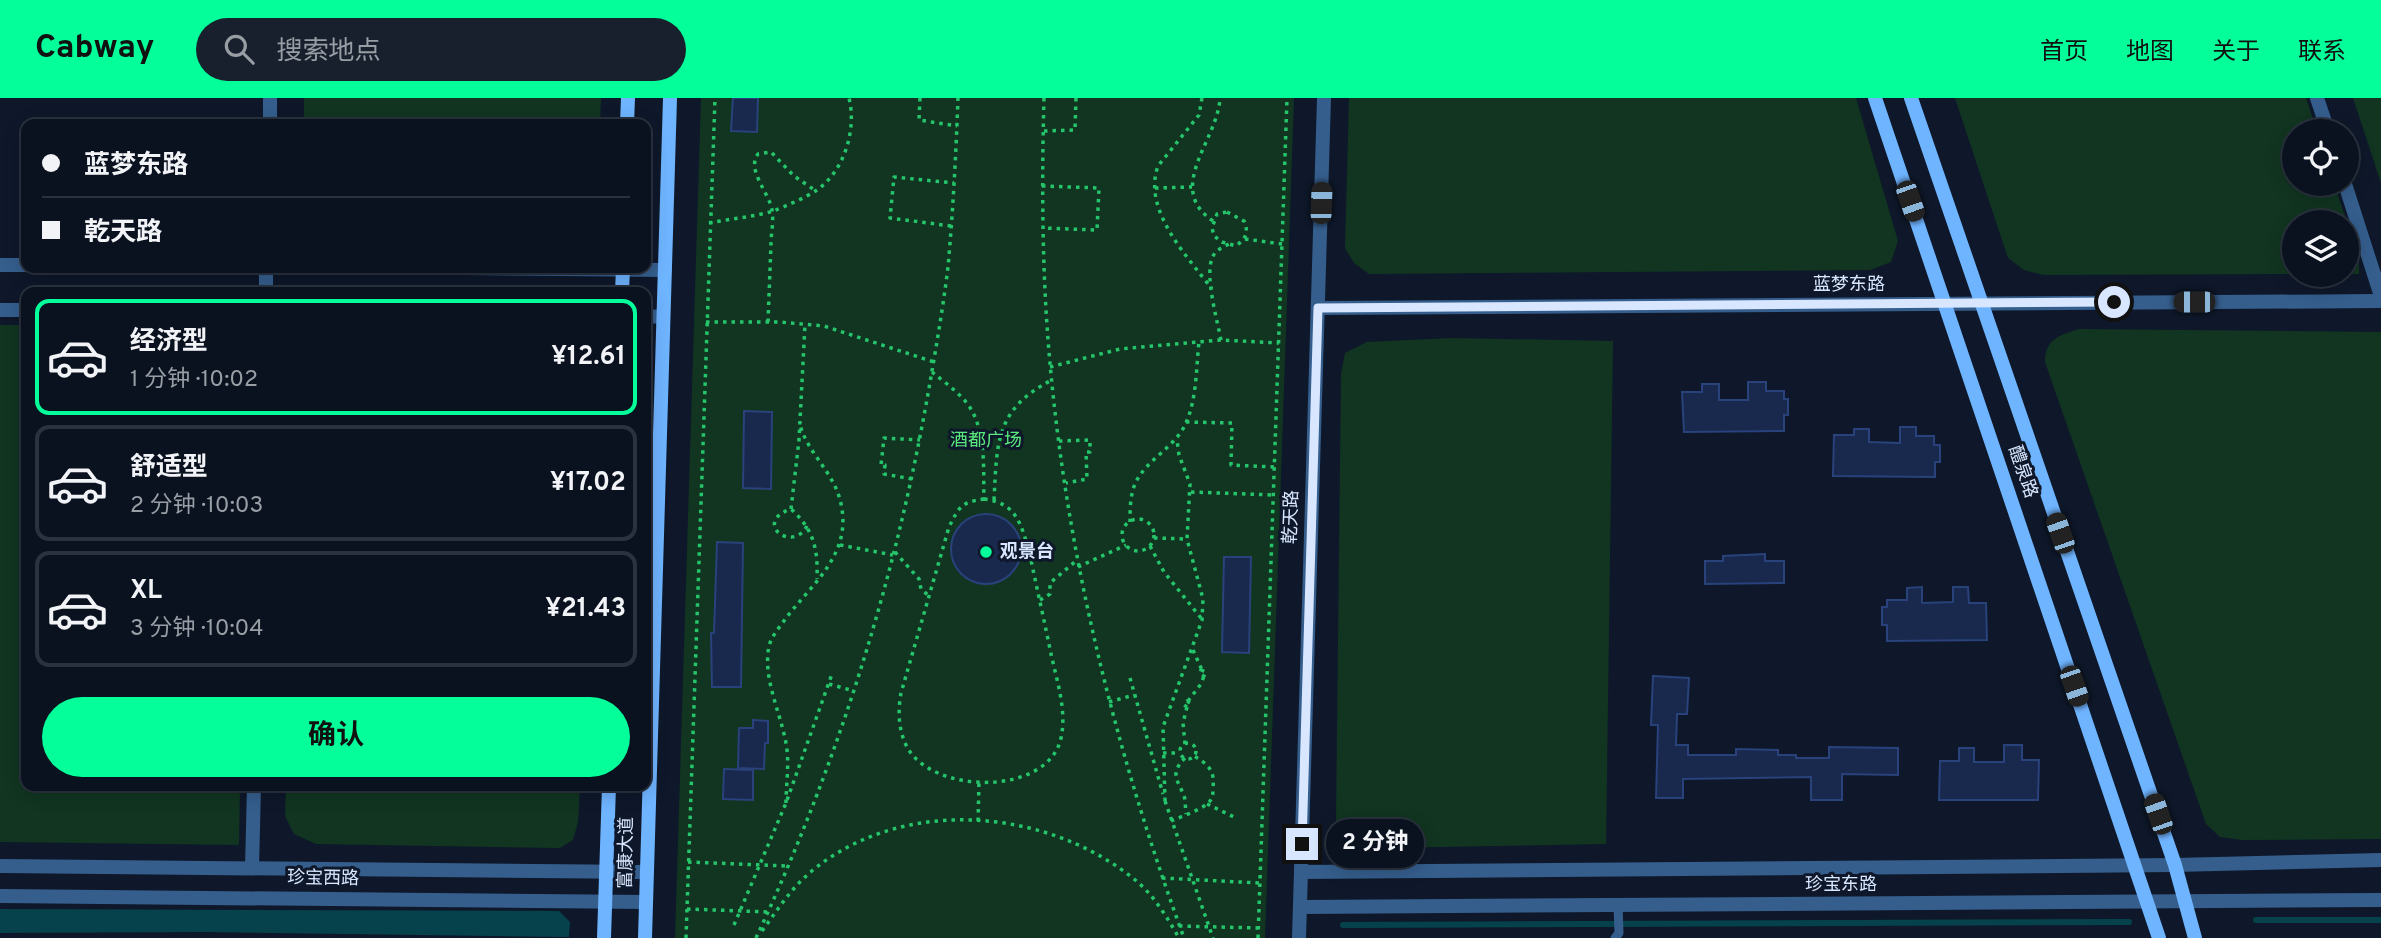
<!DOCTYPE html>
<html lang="zh">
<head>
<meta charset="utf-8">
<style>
	body { margin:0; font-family:Overpass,"Noto Sans SC",sans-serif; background:#18202d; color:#f1f3f6; height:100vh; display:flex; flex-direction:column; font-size:26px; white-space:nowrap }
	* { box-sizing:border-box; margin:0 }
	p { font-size:23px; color:#999ea5 }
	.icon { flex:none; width:38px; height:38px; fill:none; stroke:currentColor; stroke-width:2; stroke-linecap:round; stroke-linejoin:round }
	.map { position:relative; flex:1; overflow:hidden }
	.drawer { position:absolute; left:21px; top:189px; width:630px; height:504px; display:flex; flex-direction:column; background:#0a1220; border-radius:14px; box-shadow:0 4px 18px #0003,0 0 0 2px #2a323e }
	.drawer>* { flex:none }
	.hud { position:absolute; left:21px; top:21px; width:630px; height:154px; border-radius:14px; box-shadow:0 4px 18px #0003,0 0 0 2px #2a323e; display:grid; align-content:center; height:154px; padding:0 21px; background:#0a1220 }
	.tools { position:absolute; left:2282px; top:21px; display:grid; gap:14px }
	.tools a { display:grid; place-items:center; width:77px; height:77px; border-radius:50%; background:#0a1220; box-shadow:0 4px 18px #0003,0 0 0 2px #2a323e; font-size:35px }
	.end { position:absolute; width:32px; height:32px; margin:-16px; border:9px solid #d8e7ff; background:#111; box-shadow:0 0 0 4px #111 }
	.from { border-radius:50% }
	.bubble { position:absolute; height:49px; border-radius:24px; background:#0a1220; box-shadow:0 4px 18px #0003,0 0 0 2px #2a323e; font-size:23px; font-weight:700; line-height:49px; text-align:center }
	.car { position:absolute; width:21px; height:42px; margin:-21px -10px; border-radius:9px; box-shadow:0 0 5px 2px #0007; background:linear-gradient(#222 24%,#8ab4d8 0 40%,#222 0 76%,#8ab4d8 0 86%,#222 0) }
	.hud b { display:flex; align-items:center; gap:24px; height:66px; font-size:26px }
	.hud b+b { border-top:2px solid #2a323e }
	.hud i { width:18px; height:18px; background:#f1f3f6 }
	ul { padding:12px 0 0; list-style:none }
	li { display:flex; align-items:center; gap:21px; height:116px; margin:0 14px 10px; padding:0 7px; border:4px solid #2a323e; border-radius:14px }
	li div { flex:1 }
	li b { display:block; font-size:26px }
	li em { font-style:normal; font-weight:700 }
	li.on { border-color:#04ff9a }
	li>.icon { width:63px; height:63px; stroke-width:1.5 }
	.action { display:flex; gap:14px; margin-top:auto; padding:14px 21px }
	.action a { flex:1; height:80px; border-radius:42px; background:#04ff9a; color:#111; font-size:28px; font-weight:700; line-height:80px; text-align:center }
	header { display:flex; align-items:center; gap:42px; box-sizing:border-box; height:98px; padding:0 35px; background:#04ff9a; color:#111 }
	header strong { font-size:33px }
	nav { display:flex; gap:38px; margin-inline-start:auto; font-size:24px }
	.search { width:490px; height:63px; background:#18202d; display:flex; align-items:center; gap:18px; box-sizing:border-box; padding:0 24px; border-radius:38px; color:#999ea5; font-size:26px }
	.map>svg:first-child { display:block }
	.green { fill:#113521 }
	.water { fill:#06424c }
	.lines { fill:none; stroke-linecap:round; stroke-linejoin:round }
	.stream { stroke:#06424c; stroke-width:6 }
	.building { fill:#19284d; stroke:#29427b; stroke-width:2 }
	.path { stroke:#25c56b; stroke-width:3.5; stroke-dasharray:3.5 5; stroke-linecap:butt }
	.lane { stroke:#355e8d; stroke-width:9 }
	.street { stroke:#355e8d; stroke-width:14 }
	.secondary { stroke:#6fb4ff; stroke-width:14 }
	.route { stroke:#d8e7ff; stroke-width:9 }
	.poi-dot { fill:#04ff9a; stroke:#0e182a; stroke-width:2.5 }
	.labels { text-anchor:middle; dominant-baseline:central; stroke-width:6; stroke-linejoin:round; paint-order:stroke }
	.street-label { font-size:18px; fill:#d8e7ff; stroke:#0e182a }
	.park-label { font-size:18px; fill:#59ea7d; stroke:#0e182a }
	.poi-label { font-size:18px; font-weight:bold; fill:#d8e7ff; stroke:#0e182a; text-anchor:start }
</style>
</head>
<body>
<header>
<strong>Cabway</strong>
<div class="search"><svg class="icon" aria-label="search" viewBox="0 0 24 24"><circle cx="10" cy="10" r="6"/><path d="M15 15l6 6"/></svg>搜索地点</div>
<nav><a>首页</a><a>地图</a><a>关于</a><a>联系</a></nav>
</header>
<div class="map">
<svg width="2381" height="840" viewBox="0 0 2381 840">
	<rect width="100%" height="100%" fill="#0e182a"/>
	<g class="green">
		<polygon points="304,0 601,0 600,26 304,26"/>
		<polygon points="701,0 1294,0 1265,840 675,840"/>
		<polygon points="1349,0 1856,0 1898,143 1891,164 1870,172 1369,176 1354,165 1345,150"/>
		<polygon points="1955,0 2306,0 2317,33 2294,33 2294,86 2334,86 2347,124 2294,124 2294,176 2043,177 2024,172 2008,160"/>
		<polygon points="2353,0 2381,0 2381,85"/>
		<polygon points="2347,125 2359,162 2359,176 2347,176"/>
		<polygon points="0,227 26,227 26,688 240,688 239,747 0,744"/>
		<path d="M2079,231L2381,234V741L2242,742L2220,739L2206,726L2045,264C2045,241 2060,237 2079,231Z"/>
		<polygon points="1452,240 1613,243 1606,746 1379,750 1350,740 1336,725 1341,276 1345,255 1367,244"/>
		<polygon points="286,688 580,688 578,724 573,742 560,750 316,746 294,736 285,718"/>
	</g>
	<polygon class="water" points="0,811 559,813 570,824 569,839 205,834 0,835"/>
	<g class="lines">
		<g class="stream">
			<polyline points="2256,822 2381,822"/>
			<polyline points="1343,827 2129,824"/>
		</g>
	</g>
	<g class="building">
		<polygon points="733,0 758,0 757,34 731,33"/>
		<polygon points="1748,284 1766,284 1766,293 1784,293 1784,301 1788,301 1788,317 1784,317 1784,333 1684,334 1682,294 1702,294 1702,286 1719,286 1719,302 1748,302"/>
		<polygon points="744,313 772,314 771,391 743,390"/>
		<polygon points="1900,329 1916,329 1916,338 1934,338 1934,347 1940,347 1940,364 1935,364 1935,379 1833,378 1834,337 1854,337 1854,331 1869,331 1869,344 1900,345"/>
		<circle cx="986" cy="451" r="35"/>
		<polygon points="717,444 743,445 741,589 712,589 711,535 714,535"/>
		<polygon points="1765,456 1765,463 1784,463 1784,485 1705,486 1705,463 1723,463 1723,458"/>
		<polygon points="1224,459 1251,459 1249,555 1222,554"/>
		<polygon points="1922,489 1922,505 1953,504 1953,489 1968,489 1969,505 1986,505 1987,542 1887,543 1887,527 1882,527 1882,509 1887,509 1887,502 1907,502 1907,490"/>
		<polygon points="1653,578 1689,580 1687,616 1677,616 1676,647 1688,647 1688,657 1736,657 1736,651 1778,652 1778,657 1796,657 1796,660 1829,660 1829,649 1898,650 1898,677 1842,676 1842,702 1811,702 1811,679 1683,681 1683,700 1656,700 1658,627 1651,627"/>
		<polygon points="753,622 768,623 768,645 765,645 764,671 738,670 739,630 753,630"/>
		<polygon points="2004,647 2022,647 2022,662 2039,662 2038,702 1939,702 1940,663 1959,663 1959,650 1974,650 1974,664 2004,664"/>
		<polygon points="724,671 753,672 753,702 723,701"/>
	</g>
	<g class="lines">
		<g class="path">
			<polyline points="920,0 919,22 957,28"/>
			<path d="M1044,0C1042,71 1042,141 1046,212C1059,427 1110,638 1184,840"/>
			<path d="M1202,0L1199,17L1158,68C1142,112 1187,158 1212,191"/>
			<polyline points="1044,33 1075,32 1076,0"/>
			<polyline points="1042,88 1099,90 1097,132 1043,130"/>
			<polyline points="1155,90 1192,89"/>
			<path d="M1227,114L1244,123C1249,135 1246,140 1236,148L1222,144L1214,138L1212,130L1217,116Z"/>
			<path d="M1213,123C1164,90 1218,42 1220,0"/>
			<path d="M709,125C729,121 753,119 773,113C786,108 805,100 817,92C844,73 857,32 849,0"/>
			<polyline points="951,128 890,120 894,79 954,85"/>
			<polyline points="1245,141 1282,146"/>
			<polyline points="706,224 779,224 824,228 934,264"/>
			<path d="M768,224C769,198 770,172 771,146C771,135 774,123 772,112C769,94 746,72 758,56L771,54L794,78L816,93"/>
			<path d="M1221,242C1217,221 1205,180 1212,160C1215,153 1222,149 1229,146"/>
			<polyline points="1050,269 1120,251 1221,242 1279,245"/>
			<path d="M932,274C943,283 956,292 966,304C987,330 983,370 984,401"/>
			<polyline points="1186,324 1232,325 1231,367 1274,369"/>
			<polyline points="1059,343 1090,342 1090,354 1086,354 1087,381 1066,385"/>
			<polyline points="912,381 884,376 885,367 881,367 884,340 920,342"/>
			<polyline points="1191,394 1273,397"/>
			<path d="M984,401C1016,405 1020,424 1029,452C1036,487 1044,521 1051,556C1057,583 1067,613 1061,640C1048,699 930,697 906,647C898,630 898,612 901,595L949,429C959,409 961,404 984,401Z"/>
			<path d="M994,402C997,345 995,311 1052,282"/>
			<polyline points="791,411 799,342 805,226"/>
			<circle cx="1138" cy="437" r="16"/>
			<path d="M1130,424C1130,412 1130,398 1135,386C1145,363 1172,351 1184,329C1197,304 1196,271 1199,244"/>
			<path d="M807,428C792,456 752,424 791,411C814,432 818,451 817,481"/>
			<polyline points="1154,440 1187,441"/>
			<polyline points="840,447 893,457"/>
			<polyline points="1150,448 1164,474 1201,520"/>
			<polyline points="895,454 919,481 921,491 929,498"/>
			<polyline points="1078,469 1126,447"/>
			<polyline points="1040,502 1050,496 1050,485 1076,463"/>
			<polyline points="1193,552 1202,572"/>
			<polygon points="1201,572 1206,574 1204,578 1200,576"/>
			<polyline points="1130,580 1163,696"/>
			<polyline points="829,586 854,593"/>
			<polygon points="1187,603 1190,605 1187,609 1184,607"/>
			<polyline points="1188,603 1201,586 1204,578"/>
			<polyline points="1109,604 1134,597"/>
			<circle cx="1188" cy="653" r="8"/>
			<polyline points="1185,646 1183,625 1187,609"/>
			<polyline points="1163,655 1180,655"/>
			<path d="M1185,660C1169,676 1178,682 1184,698C1186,703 1185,710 1186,716"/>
			<polyline points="1165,703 1163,629 1202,522 1203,501 1187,441 1190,386 1179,357 1177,342"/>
			<polyline points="1165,703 1213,840"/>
			<path d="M786,705C786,688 789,669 787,652C783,618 762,583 769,548C772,537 780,529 786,520C813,485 852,456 841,406C835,375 808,356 800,327"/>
			<polyline points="1207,706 1234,719"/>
			<polyline points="978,723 979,684"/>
			<path d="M1171,723C1182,718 1199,713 1208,705C1213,701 1213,696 1213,689C1215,673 1208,666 1194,658"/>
			<polyline points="688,764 788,768"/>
			<polyline points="1162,780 1259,785"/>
			<polyline points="687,811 769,814"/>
			<polyline points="734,827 786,705 832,576"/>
			<polyline points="1179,828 1258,830"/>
			<path d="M762,833C778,811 792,789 813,772C904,698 1046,710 1134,781C1153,796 1167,819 1179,840"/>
			<polyline points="686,840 715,0"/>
			<path d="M756,840C838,665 896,480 929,290C936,250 943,210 948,169C953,113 956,56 958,0"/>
			<polyline points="1258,840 1287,0"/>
		</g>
		<polyline class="lane" points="1615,840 1619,835 1618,807"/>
		<g class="street">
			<polyline points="2317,0 2328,33"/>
			<polyline points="270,26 270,0"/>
			<polyline points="2345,86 2381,198"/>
			<polyline points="0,167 26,167"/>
			<polyline points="466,170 665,172"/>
			<polyline points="266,194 266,170"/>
			<polyline points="1318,210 2381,203"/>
			<polyline points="0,212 26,212"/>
			<polyline points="646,218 663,219"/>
			<polyline points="0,768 645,774"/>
			<polyline points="252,770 254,688"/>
			<polyline points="1301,774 2175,767 2381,762"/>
			<polyline points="0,798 646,804"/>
			<polyline points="1300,809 2381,802"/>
			<polyline points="1299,840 1324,0"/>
		</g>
		<g class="secondary">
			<polyline points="1875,0 2159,840"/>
			<polyline points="1911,0 2175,767 2195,840"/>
			<polyline points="627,26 628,0"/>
			<polyline points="622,194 623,170"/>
			<polyline points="604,840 609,688"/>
			<polyline points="645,840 670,0"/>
		</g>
	</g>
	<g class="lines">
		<polyline class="route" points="1302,746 1318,210 2114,204"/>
	</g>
	<circle class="poi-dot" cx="986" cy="454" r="7"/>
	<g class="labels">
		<g class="street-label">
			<text x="1849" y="187">蓝梦东路</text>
			<text transform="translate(2022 374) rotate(71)">醴泉路</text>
			<text transform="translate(1292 419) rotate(-88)">乾天路</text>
			<text transform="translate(627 755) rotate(-89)">富康大道</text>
			<text transform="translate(323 781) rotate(1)">珍宝西路</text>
			<text x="1841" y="787">珍宝东路</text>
		</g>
		<g class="park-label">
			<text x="986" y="343">酒都广场</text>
		</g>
		<g class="poi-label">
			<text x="1000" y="454">观景台</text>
		</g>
	</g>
</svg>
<div class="tools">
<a><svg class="icon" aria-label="locate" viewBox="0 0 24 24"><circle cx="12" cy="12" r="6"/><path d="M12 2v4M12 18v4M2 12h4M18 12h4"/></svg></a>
<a><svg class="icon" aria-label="layers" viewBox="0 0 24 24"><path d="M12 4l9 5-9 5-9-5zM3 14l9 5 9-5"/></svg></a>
</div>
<i class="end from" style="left:2114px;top:204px"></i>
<i class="end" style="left:1302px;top:746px"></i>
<div class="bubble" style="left:1326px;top:721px;width:98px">2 分钟</div>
<i class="car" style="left:1910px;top:103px;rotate:161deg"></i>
<i class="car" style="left:1321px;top:105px;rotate:2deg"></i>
<i class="car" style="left:2194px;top:204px;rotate:270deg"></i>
<i class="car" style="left:2060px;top:435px;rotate:341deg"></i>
<i class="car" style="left:2074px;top:588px;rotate:161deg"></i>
<i class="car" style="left:2158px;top:716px;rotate:341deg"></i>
<div class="hud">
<b><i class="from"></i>蓝梦东路</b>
<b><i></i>乾天路</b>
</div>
<section class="drawer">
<ul>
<li class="on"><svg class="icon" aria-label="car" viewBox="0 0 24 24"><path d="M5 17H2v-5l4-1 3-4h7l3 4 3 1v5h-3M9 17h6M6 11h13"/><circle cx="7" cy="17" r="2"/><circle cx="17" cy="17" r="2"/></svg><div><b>经济型</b><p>1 分钟 · 10:02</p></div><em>¥12.61</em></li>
<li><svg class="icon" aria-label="car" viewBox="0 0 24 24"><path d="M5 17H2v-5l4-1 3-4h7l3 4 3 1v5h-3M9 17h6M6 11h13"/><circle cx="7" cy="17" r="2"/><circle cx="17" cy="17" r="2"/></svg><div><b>舒适型</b><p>2 分钟 · 10:03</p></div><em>¥17.02</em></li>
<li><svg class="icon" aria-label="car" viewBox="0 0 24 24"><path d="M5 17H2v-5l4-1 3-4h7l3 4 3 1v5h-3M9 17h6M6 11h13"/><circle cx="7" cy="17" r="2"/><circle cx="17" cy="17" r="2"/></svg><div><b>XL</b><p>3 分钟 · 10:04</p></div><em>¥21.43</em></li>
</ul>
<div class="action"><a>确认</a></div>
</section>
</div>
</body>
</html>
